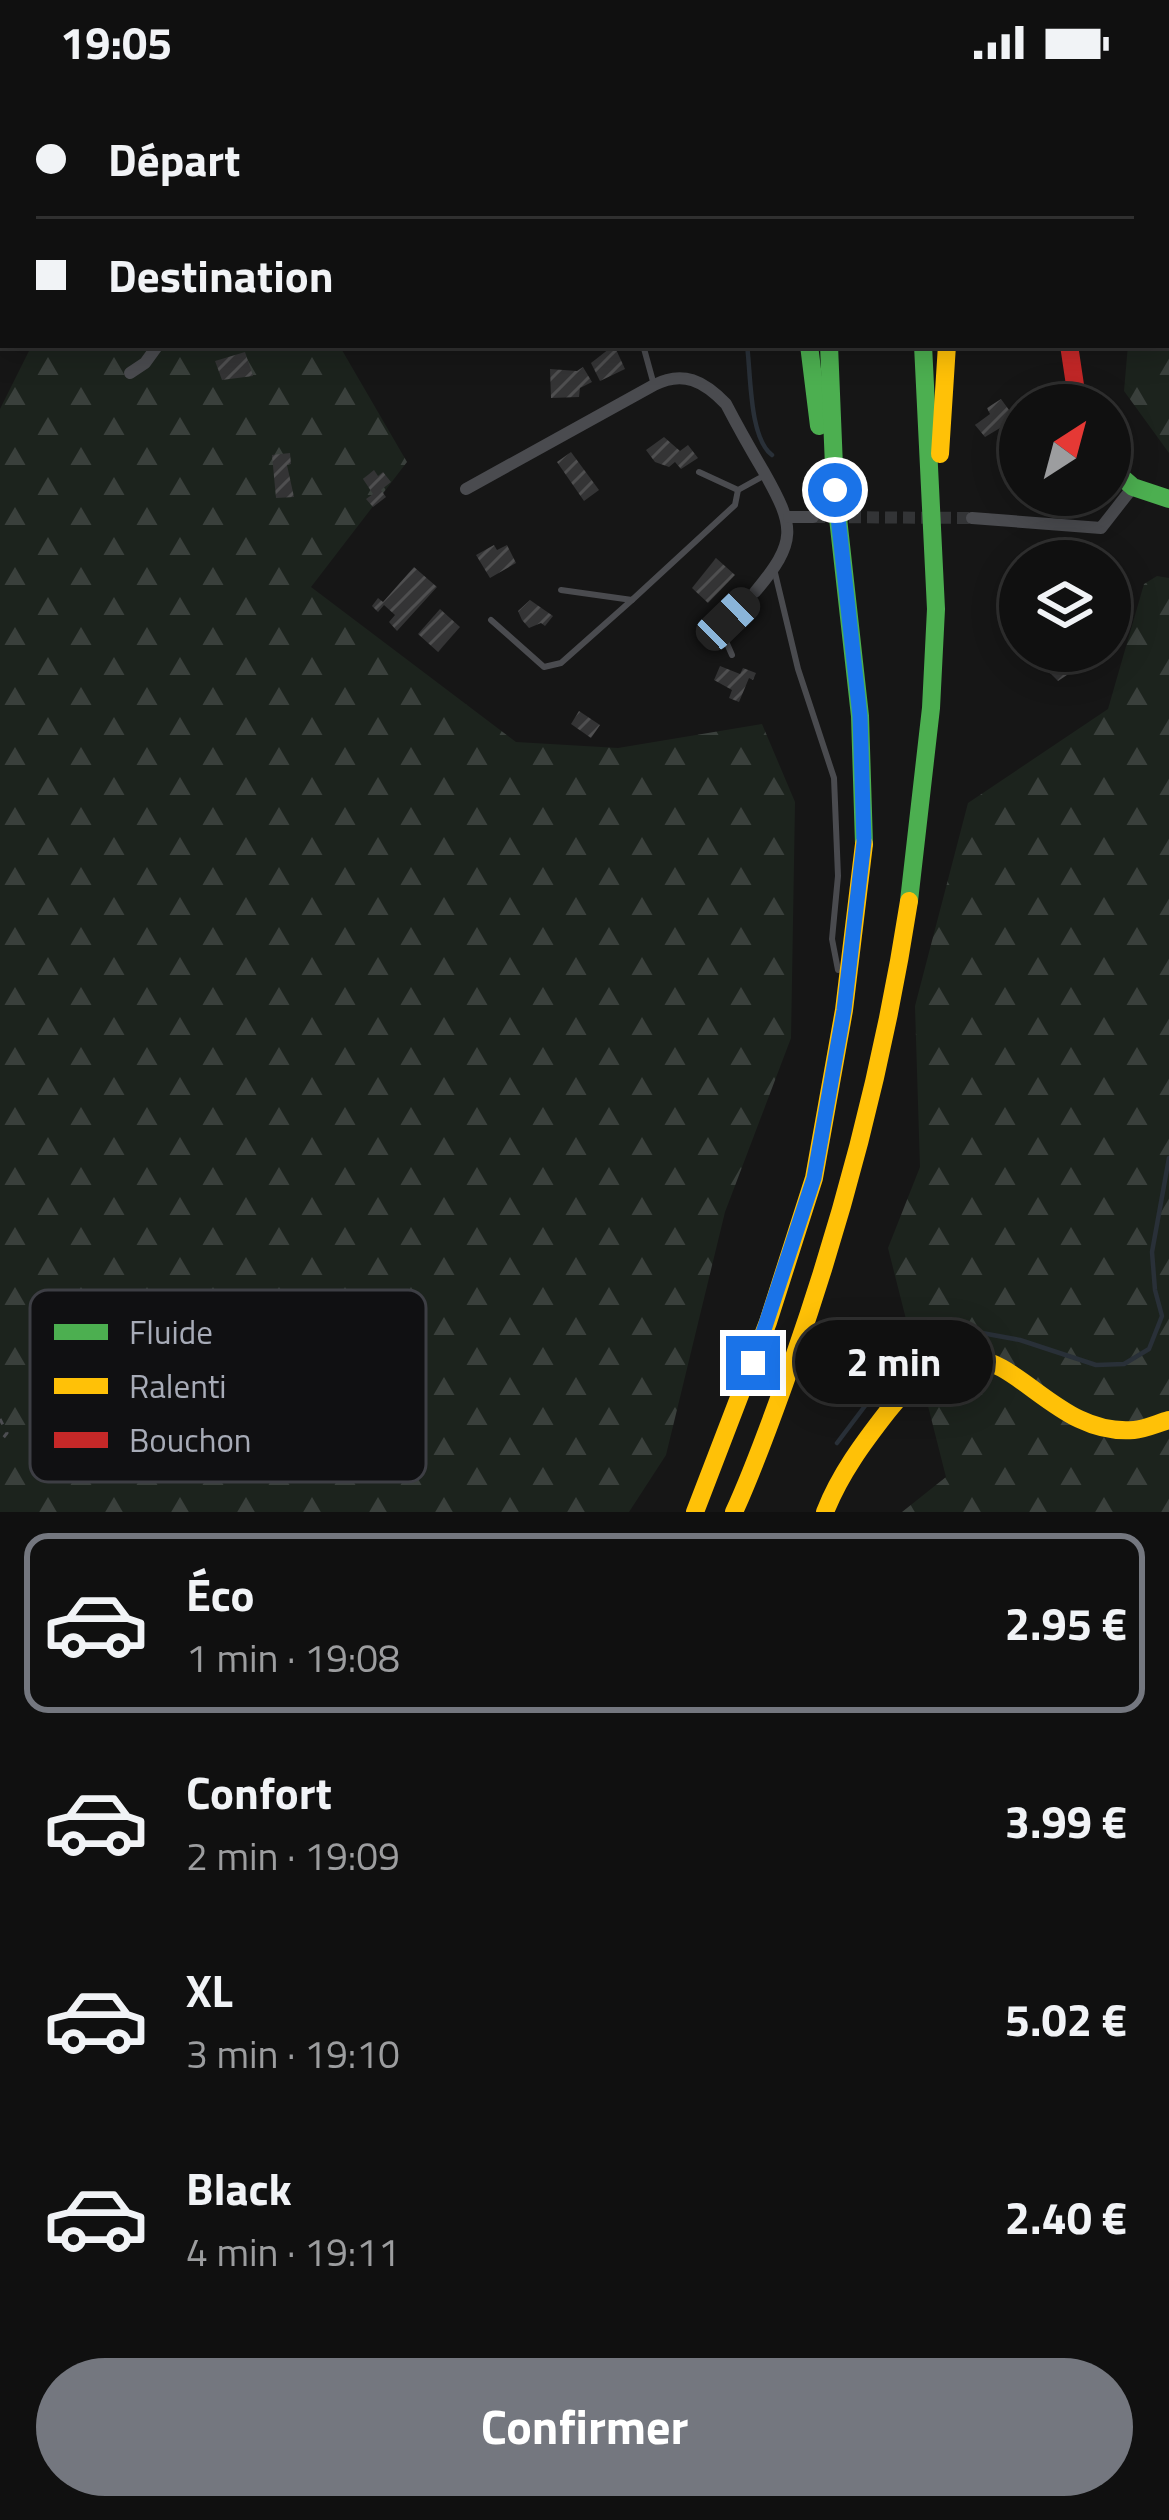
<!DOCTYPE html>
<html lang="fr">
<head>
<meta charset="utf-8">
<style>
	body { margin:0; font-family:"Titillium Web",sans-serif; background:#1e1e1e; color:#f1f3f6; height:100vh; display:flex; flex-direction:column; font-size:45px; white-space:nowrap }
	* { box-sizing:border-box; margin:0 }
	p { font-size:39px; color:#9c9d9f }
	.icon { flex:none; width:66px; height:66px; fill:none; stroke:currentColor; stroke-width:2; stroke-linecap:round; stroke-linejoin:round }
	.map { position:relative; height:1428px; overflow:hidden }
	.side { display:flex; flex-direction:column; background:#101010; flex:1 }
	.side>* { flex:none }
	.hud { position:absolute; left:0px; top:0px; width:1170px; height:264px; box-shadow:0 6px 30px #0003,0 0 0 3px #303030; display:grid; align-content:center; height:264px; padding:0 36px; background:#101010 }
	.needle { width:78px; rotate:36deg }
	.controls { position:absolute; left:999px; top:300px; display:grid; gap:24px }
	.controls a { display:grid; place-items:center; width:132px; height:132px; border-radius:50%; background:#101010; box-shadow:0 6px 30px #0003,0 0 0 3px #303030; font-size:60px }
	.end { position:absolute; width:54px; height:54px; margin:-27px; border:15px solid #1a73e8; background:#fff; box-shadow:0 0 0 6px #fff }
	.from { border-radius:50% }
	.bubble { position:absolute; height:84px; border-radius:42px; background:#101010; box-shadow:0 6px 30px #0003,0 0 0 3px #303030; font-size:39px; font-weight:700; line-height:84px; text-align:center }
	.car { position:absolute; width:36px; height:72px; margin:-36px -18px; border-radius:15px; box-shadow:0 0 9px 3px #0007; background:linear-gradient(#222 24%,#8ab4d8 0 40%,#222 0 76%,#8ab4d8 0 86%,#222 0) }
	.hud b { display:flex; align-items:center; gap:42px; height:114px; font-size:45px }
	.hud b+b { border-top:3px solid #303030 }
	.hud i { width:30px; height:30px; background:#f1f3f6 }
	ul { padding:21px 0 0; list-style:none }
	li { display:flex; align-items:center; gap:36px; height:180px; margin:0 24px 18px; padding:0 12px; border:6px solid transparent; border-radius:24px }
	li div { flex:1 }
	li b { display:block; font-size:45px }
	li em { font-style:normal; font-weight:700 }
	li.active { border-color:#74777f }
	li>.icon { width:108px; height:108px; stroke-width:1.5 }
	.cta { display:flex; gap:24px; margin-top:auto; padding:24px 36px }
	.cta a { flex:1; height:138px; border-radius:72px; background:#74777f; color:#fff; font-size:48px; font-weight:700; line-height:138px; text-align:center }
	.status { display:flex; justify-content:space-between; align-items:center; height:84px; padding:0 60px; background:#101010; direction:ltr }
	.status svg { height:33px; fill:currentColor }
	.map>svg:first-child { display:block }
	.forest { fill:url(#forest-firs) }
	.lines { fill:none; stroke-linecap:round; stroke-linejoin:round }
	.stream { stroke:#293038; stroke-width:4.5 }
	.building { fill:url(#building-hatch) }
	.street-tunnel { stroke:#333436; stroke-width:12; stroke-dasharray:12 6; stroke-linecap:butt }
	.path { stroke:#4c4d51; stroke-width:3; stroke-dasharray:6 9; stroke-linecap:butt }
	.lane { stroke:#4a4b4f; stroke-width:6 }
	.street { stroke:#4a4b4f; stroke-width:12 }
	.fast { stroke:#4caf50; stroke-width:18 }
	.slow { stroke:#ffc107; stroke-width:18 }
	.jam { stroke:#c62828; stroke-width:18 }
	.route { stroke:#1a73e8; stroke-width:15 }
	.key { fill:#101012; stroke:#3d3e44; stroke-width:3 }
	.key-label { font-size:33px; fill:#a7abb7 }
</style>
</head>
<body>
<div class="status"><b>19:05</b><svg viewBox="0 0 49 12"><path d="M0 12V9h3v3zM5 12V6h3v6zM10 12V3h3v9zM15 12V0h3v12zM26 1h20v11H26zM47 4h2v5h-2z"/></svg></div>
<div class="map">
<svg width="1169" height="1428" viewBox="0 0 1169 1428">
	<defs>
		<pattern id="forest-firs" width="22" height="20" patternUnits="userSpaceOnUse" patternTransform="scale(3)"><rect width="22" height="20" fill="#1c231d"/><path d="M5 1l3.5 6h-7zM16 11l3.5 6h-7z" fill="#3a403c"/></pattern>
		<pattern id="building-hatch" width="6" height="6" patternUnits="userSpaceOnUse" patternTransform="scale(3)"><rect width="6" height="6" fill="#343435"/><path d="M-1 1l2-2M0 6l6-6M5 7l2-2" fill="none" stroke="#4f4f50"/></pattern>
	</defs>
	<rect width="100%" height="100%" fill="#161616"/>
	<g class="forest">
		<polygon points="1169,167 1169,369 1124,307 1128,261 1167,261"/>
		<polygon points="32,261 339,261 407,378 311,503 516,658 618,664 762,640 795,718 791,954 725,1128 666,1371 629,1428 0,1428 0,325"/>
		<polygon points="1157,492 1169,494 1169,1428 902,1428 946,1393 888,1164 920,1083 915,922 968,719 1108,625 1144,500"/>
	</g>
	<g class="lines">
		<g class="stream">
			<polyline points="720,3 721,0"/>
			<path d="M747,261C751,290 749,354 772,371"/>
			<polyline points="837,1359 902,1273 930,1248 971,1247 1020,1256 1096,1281 1124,1280 1149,1265 1162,1232 1155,1206 1152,1168 1169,1074"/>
		</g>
	</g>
	<g class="building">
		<polygon points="614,261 625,285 600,297 591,279"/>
		<polygon points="245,268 253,292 222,296 215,277"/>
		<polygon points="583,283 592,298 580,304 579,313 551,314 550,285 577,287"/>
		<polygon points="1001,315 1020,341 1020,358 1013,363 1000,344 985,353 975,341 990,330 987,324"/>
		<polygon points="664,353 680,367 688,361 698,374 681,385 675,378 669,383 655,378 646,366"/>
		<polygon points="571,368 599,406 584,417 557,378"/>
		<polygon points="290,369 291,380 287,381 294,413 276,414 272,371"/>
		<polygon points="374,386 378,392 383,388 391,398 381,406 386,413 373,423 366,415 373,410 363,395"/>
		<polygon points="494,461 497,466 507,461 516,479 490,494 476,471"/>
		<polygon points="716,474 735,491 708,519 692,504"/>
		<polygon points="414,483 437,503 397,547 389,538 395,531 384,521 378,528 372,522 378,514 383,518"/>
		<polygon points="530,516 553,532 545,542 541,539 529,544 522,536 518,527"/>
		<polygon points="440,525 460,543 438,568 418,550"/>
		<polygon points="1072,568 1082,581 1058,597 1048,587"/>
		<polygon points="720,582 740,590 743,584 756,589 753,596 749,594 739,618 729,614 732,606 714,596"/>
		<polygon points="579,627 600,641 591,654 571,640"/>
	</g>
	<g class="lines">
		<polyline class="street-tunnel" points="813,433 972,434"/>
		<polyline class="path" points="0,1335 7,1349 0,1358"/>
		<g class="lane">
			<polyline points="573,3 588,0"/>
			<polyline points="643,261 654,301"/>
			<polyline points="699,388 738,406 765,391"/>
			<polyline points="775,489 798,585 834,694 838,792 832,855 838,886"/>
			<polyline points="561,506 632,516 735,421 738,406"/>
			<polyline points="491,536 544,583 561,579 632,516"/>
			<polyline points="732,571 721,546 755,508"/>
		</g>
		<g class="street">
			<polyline points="18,3 19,0"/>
			<polyline points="625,3 627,0"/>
			<polyline points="1048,3 1050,0"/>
			<polyline points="0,45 3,38"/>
			<polyline points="0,125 3,125"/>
			<polyline points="130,289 145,279 158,261"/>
			<path d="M466,405L654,301C683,286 704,297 726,320C738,343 751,366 764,388C795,443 798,457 755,508"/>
			<polyline points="789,433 813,433"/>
			<polyline points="972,434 1101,444 1133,403"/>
		</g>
		<g class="fast">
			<polyline points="894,0 894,3"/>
			<polyline points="858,3 859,0"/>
			<polyline points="982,3 983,0"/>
			<polyline points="809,261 819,342"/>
			<polyline points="829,261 835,407 860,632 864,760"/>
			<polyline points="1110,383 1133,403 1169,415"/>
			<polyline points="909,817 931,624 936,525 923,261"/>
		</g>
		<g class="slow">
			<polyline points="779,0 779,3"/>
			<polyline points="940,370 947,261"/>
			<polyline points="695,1428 768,1238 814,1094 844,926 864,760"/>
			<path d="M734,1428C757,1378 775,1325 794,1273C846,1124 885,973 909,817"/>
			<path d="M825,1428C840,1390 863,1359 888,1327C993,1193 1029,1355 1134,1346C1145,1345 1158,1339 1169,1336"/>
		</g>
		<polyline class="jam" points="1069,261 1078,321"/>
	</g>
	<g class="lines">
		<polyline class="route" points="753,1279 814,1094 844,926 864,758 860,632 835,406"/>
	</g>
	<rect x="30" y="1206" width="396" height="192" rx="18" class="key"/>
	<rect x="54" y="1240" width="54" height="16" fill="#4caf50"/>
	<rect x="54" y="1294" width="54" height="16" fill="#ffc107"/>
	<rect x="54" y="1348" width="54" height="16" fill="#c62828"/>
	<g class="key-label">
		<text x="129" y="1260">Fluide</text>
		<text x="129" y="1314">Ralenti</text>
		<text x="129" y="1368">Bouchon</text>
	</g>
</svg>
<div class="controls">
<a><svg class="needle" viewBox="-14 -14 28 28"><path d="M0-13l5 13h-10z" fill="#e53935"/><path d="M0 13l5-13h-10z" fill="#9c9d9f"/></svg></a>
<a><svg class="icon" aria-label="layers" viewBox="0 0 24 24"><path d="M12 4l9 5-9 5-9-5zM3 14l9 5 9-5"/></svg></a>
</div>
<i class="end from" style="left:835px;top:406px"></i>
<i class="end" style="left:753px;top:1279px"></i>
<div class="bubble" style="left:795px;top:1236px;width:198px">2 min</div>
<i class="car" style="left:728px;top:535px;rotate:46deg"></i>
<div class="hud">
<b><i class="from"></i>Départ</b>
<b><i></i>Destination</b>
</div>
</div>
<section class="side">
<ul>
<li class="active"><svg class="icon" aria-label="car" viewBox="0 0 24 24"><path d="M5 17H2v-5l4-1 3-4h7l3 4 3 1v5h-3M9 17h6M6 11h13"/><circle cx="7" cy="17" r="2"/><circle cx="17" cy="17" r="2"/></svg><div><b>Éco</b><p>1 min · 19:08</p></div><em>2.95 €</em></li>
<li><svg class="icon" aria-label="car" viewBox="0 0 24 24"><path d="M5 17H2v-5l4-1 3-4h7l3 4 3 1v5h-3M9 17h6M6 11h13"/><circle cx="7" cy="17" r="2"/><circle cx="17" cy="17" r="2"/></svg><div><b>Confort</b><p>2 min · 19:09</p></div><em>3.99 €</em></li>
<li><svg class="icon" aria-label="car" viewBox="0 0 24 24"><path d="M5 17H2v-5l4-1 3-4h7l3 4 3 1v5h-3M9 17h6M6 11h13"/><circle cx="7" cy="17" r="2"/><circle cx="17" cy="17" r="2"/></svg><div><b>XL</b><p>3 min · 19:10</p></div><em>5.02 €</em></li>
<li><svg class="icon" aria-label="car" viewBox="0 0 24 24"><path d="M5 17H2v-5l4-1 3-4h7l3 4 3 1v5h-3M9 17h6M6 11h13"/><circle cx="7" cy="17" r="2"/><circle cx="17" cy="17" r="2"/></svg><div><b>Black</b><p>4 min · 19:11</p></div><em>2.40 €</em></li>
</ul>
<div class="cta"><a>Confirmer</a></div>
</section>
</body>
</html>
